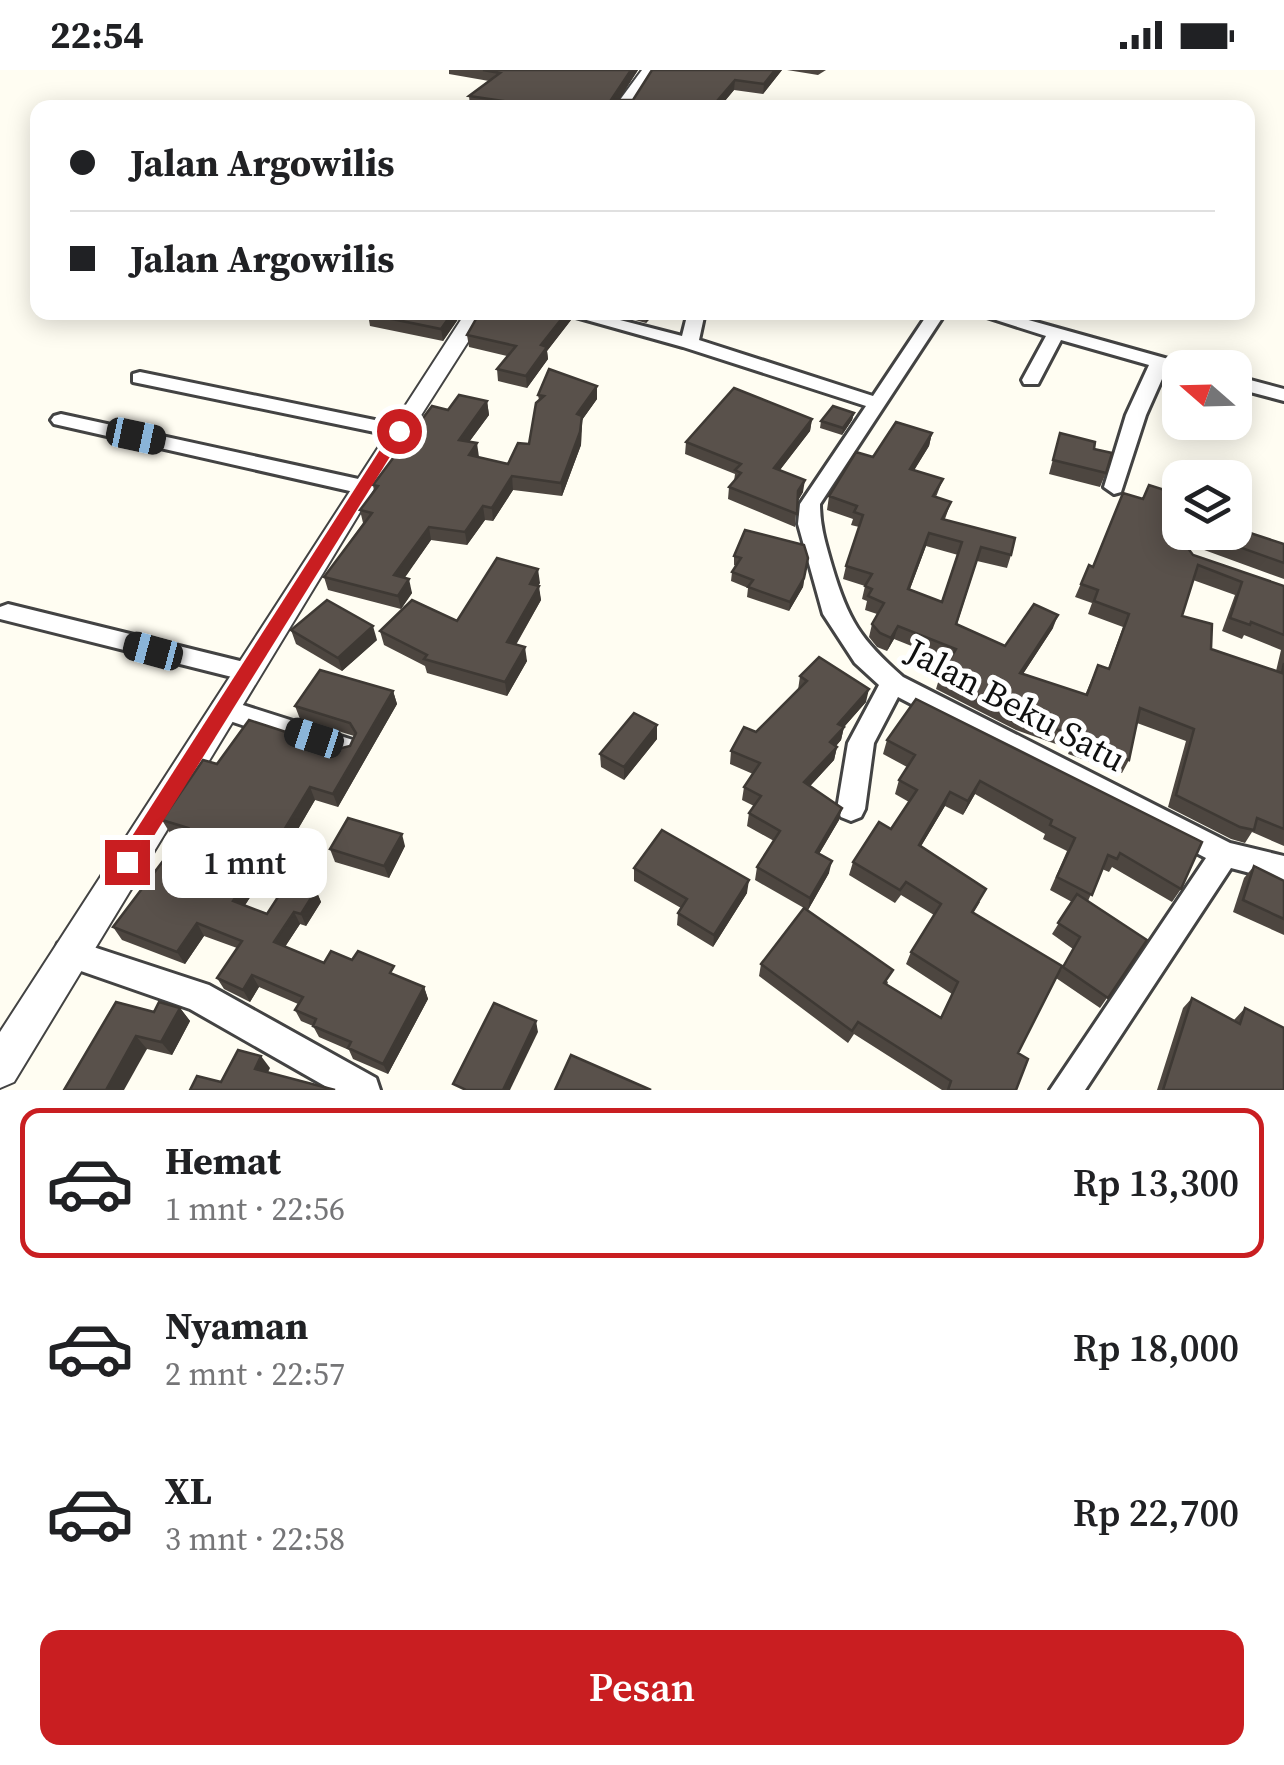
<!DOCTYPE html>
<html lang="id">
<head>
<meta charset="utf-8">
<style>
	body { margin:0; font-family:"Source Serif 4",serif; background:#f2f2f2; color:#202124; height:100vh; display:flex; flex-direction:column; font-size:38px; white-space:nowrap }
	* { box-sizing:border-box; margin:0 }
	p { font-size:32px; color:#757577 }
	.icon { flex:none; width:55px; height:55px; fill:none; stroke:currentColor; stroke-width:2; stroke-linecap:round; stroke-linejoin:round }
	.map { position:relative; height:1020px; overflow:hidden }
	.drawer { display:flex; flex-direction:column; background:#fff; flex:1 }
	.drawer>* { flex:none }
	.hud { position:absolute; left:30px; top:30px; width:1225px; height:220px; border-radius:20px; box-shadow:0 5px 25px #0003; display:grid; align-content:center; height:220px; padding:0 40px; background:#fff }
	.needle { width:65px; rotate:290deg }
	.tools { position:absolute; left:1162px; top:280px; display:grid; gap:20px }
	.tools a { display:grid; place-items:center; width:90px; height:90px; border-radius:20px; background:#fff; box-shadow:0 5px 25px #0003; font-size:50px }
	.end { position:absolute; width:45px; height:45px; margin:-22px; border:12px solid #c91e21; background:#fff; box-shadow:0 0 0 5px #fff }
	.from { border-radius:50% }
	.bubble { position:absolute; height:70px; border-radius:20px; background:#fff; box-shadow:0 5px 25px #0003; font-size:32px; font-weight:600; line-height:70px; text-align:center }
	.car { position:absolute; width:30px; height:60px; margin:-30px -15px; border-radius:12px; box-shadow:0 0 8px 2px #0007; background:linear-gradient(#222 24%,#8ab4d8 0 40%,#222 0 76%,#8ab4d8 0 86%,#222 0) }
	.hud b { display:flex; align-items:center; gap:35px; height:95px; font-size:38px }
	.hud b+b { border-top:2px solid #e0e0e0 }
	.hud i { width:25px; height:25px; background:#202124 }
	ul { padding:18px 0 0; list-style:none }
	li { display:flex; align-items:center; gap:30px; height:150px; margin:0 20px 15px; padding:0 20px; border:5px solid transparent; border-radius:20px }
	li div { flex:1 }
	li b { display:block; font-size:38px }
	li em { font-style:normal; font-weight:600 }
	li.selected { border-color:#c91e21 }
	li>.icon { width:90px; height:90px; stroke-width:1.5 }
	.action { display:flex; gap:20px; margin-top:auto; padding:20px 40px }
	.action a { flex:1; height:115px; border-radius:20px; background:#c91e21; color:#fff; font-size:40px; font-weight:600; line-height:115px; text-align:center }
	.status { display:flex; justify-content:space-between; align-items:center; height:70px; padding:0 50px; background:#fff; direction:ltr }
	.status svg { height:28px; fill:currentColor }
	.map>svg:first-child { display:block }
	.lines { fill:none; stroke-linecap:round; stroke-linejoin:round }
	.minor-casing { stroke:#434343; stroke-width:6 }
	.tertiary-casing { stroke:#434343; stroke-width:4 }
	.minor { fill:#fff; fill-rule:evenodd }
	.tertiary { fill:#fff; fill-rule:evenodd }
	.wall { fill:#4d4640; fill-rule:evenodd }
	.shaded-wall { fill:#3e3934 }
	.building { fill:#59514b; stroke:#3e3934; stroke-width:2.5; fill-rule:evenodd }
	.route { fill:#c91e21 }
	.labels { text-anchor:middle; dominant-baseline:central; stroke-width:10; stroke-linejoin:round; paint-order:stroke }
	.street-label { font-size:35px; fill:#101010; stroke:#fff }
</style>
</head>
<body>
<div class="status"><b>22:54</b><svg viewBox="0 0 49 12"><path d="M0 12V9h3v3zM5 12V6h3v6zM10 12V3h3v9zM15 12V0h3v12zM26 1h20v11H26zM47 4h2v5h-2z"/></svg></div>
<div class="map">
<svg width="1284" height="1020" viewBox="0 0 1284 1020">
	<rect width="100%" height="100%" fill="#fffdf2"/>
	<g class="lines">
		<defs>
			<g id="minor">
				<path d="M558,242H589L682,266L688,242H705L699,270L873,326L929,242H946L820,434C820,457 826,475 832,496C848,550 860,569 903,607L1230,773L1284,786V812L1231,798L1085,1020H1050L1206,788L898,627L874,673L865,739L861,747L851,751L841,747L837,739L848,673L879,615L855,593L823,544L798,454L800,434L866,336L683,277Z"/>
				<polygon points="971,242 1000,242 1186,294 1189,298 1180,298 1180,303 1166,300 1146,345 1121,422 1114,424 1104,417 1126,345 1149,295 1061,270 1038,314 1024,314 1022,310 1046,266"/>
				<polygon points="140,302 399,355 409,361 399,367 133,312 133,304"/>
				<polygon points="1235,306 1284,319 1284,331 1235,318"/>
				<polygon points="61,344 363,410 373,417 363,424 54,354 51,350 54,346"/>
				<polygon points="8,534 248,593 257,595 260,602 257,609 248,611 0,549 0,537"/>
				<polygon points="224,629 353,670 357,678 353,686 344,689 215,646 211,639 215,632"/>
				<polygon points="69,869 209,915 376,1008 380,1020 332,1020 190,939 58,893 54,883 58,873"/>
			</g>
			<g id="tertiary">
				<polygon points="642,0 658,0 630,38 614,38"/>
				<polygon points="466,242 487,242 374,419 14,1012 0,1018 0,962"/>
			</g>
		</defs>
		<use href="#minor" class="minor-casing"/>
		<use href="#tertiary" class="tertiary-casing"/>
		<use href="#minor" class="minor"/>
		<use href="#tertiary" class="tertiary"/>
	</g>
	<g class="wall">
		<polygon points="449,0 638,0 618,30 633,30 652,0 782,0 763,24 734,20 719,38 479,38 470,36 469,26 489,11 449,4"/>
		<polygon points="787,0 826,0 818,5"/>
		<polygon points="360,242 463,242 443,271 370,256 368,244"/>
		<polygon points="606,242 656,242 646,253"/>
		<polygon points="571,250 547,281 548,289 527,318 498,311 497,299 507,286 469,277 467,265"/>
		<polygon points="538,325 597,329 582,350 581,375 562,426 513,420 493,451 485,450 467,475 431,470 404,508 412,523 401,539 328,520 324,507 363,453 360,440 374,421 373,415 448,340 487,331 489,345 469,372 479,387 508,394 529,374 539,330"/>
		<polygon points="854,343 852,350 842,365 820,358 821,351"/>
		<polygon points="812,349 810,361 780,400 803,422 797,432 795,457 728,429 729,417 734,411 735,404 685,384 686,372"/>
		<path d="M932,363L929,376L914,400L943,409L936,427L951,432L945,449L1011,485L1007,498L977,491L957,554L1005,576L1053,558L1023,604L1085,625L1098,595L1108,599L1123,557L1088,544L1092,533L1075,527L1089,495L1093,496L1180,462L1244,461L1284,474V509L1196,477L1189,480L1193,485L1284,516V776L1252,762L1245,773L1231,769L1168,737L1186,671L1137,653L1129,690L1122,703L1068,684L1070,679L1016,660L936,619L940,606L949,591L894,569L887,581L877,577L869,567L872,554L877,544L865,540L867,531L862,529L865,516L843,509L846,496L859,457L851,455L853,449L827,440L829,426L873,387ZM926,476L958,485L942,532L910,519ZM1193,510L1235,525L1222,561L1242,569L1244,565L1281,580L1276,601L1211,579L1182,546Z"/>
		<polygon points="1060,363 1106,403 1100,417 1049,404"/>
		<polygon points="734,486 808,488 803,517 789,541 747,527 748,518 731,511 732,502 736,496 734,495"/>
		<polygon points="540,513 538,516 541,530 516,575 527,591 507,626 427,603 425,596 384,575 380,561 457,551"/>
		<polygon points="291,560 377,570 342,601 296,574"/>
		<polygon points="800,606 866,632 844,657 841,670 836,676 837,677 834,690 810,716 839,750 819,784 829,803 808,840 888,912 887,915 941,947 952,924 906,894 911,882 934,845 901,825 895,833 849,805 853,792 891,759 909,732 895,724 899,710 907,697 883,684 887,670 916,629 1181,819 1172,832 1112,797 1109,802 1102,799 1088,831 1147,870 1100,938 1056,908 1073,879 1052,864 1072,832 1050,820 1067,781 1043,769 1045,764 975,724 963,745 945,736 921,776 980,832 974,842 1018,983 1016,1020 942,1020 854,964 848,973 759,906 761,894 804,838 755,810 757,797 774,771 747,756 749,743 754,736 742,730 744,717 753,704 730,694 731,681 756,662 798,620"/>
		<polygon points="393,621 397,634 338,737 315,730 295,764 322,783 308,807 271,795 245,835 267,844 316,820 321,832 306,856 300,854 285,877 324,893 398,906 424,917 428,929 388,1004 353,989 349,980 319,967 313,956 301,951 295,940 298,934 259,917 250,932 224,919 217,908 237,878 204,866 185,894 122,870 113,857 181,766 170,763 162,750 217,694 338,679 350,676 354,666 300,649 295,636"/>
		<polygon points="657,655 657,669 624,710 601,697 600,684"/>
		<polygon points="405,776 389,808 335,792 330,779"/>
		<polygon points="1254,796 1284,811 1284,865 1233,842 1244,808"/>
		<polygon points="634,798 747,823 713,877 677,855 678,843 681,838 634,811"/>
		<polygon points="1192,928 1234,950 1245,938 1284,1020 1157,1020 1183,938"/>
		<polygon points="180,938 190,951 172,985 147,979 64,1020 154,942"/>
	</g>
	<g class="shaded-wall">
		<polygon points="631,0 638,0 614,38 611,30"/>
		<polygon points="775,0 782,0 763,24 764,14"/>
		<polygon points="735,10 734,20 719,38 711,38"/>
		<polygon points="453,242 463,242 443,271 441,259"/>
		<polygon points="567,242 571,242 571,250 547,281 548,289 527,318 526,306 541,275"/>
		<polygon points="646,242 656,242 646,253"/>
		<polygon points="597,316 597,329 582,350 581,375 562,426 561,413 577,344"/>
		<polygon points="487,331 489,345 461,383 459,370"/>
		<polygon points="854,343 852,350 842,365 843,358"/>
		<polygon points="812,349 810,361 772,410 774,398"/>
		<polygon points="932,363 929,376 907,412 910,399"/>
		<polygon points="477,373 479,387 469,385"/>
		<polygon points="512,406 513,420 493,451 492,438"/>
		<polygon points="805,410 803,422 796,434 798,421"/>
		<polygon points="483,436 485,450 467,475 465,462"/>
		<polygon points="429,457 431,470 397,519 394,505"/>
		<polygon points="929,463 926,476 905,532 908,519"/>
		<polygon points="1203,464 1196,477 1184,481 1190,468"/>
		<polygon points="538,499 540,513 531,527 530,514"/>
		<polygon points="804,508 803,517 789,541 790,532"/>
		<polygon points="409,509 412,523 401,539 398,526"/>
		<polygon points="539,516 541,530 509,586 507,572"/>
		<polygon points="1058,545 1053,558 1015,616 1020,603"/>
		<polygon points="373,556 377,570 342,601 338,588"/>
		<polygon points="898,556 894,569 887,581 891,568"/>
		<polygon points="525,577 527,591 507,626 505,612"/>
		<polygon points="869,619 866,632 844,657 841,670 828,685 830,672 838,654"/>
		<polygon points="393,621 397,634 338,737 333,724"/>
		<polygon points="657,655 657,669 624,710 624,697"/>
		<polygon points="837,677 834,690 802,725 804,712"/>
		<polygon points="980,711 975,724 963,745 968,731"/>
		<polygon points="310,717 315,730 290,773 284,760"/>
		<polygon points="950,722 945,736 914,788 919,775"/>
		<polygon points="842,738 839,750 813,794 816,782"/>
		<polygon points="402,764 405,776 389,808 384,796"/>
		<polygon points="317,770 322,783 308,807 303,794"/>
		<polygon points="265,783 271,795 240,843 233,831"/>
		<polygon points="832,791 829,803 808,840 810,828"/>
		<polygon points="749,810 747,823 713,877 714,865"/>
		<polygon points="316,820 321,832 306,856 301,844"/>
		<polygon points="294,842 300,854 280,884 274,872"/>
		<polygon points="197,853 204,866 185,894 177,882"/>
		<polygon points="252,905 259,917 250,932 243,920"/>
		<polygon points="424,917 428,929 388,1004 383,994"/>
		<polygon points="180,938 190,951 172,985 161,972"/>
		<polygon points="536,951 538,962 510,1020 503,1020"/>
		<polygon points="136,966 147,979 124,1020 106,1020"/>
		<polygon points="261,986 270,998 264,1011 255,999"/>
	</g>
	<g class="building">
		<polygon points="483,0 631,0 611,30 633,30 652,0 775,0 764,14 735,10 711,38 512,38 517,33 469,26 500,3"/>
		<polygon points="369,242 453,242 441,259 368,244"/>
		<polygon points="480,242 567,242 541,275 547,277 526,306 497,299 516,276 467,265"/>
		<polygon points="549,299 597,316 577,344 582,346 580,362 561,413 512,406 492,438 483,436 465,462 429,457 394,505 409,509 398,526 324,507 372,443 360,440 378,416 373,415 432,336 448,340 459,325 487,331 459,370 477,373 469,385 508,394 518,373 529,374 536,333 544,326 538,325"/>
		<polygon points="734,318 812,349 774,398 805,410 798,421 797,444 729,417 741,403 735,400 741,394 686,372"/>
		<polygon points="833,336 854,343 843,358 821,351"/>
		<path d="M896,352L932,363L910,399L943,409L933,426L951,432L942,449L1015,468L1011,485L981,477L956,554L1005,576L1034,534L1058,545L1020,603L1087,625L1098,595L1109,599L1129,544L1094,531L1098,520L1081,514L1089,495L1093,497L1123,423L1143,429L1149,415L1180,425V462H1235V433L1250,438L1244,461L1284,474V493L1203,464L1190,468L1187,477L1193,485L1284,516V565L1251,552L1250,555L1230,548L1242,512L1198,495L1182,546L1212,554L1211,579L1282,603L1284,593V759L1257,748L1254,760L1240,757L1176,725L1194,659L1140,638L1129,690L1074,671L1076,666L1022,647L940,606L956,579L898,556L891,568L880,563L872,554L884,533L868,526L872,519L865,516L872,504L846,496L863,445L854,442L857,436L829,426L856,382L873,387ZM929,463L962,472L942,532L908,519Z"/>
		<polygon points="1060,363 1095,372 1094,379 1112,383 1106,403 1053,390"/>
		<polygon points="745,460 804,475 808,488 804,508 790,532 748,517 753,510 732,502 741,488 734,486"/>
		<polygon points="497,488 538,499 530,514 539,516 507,572 525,577 505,612 424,589 427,585 380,561 412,530 457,551"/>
		<polygon points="327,530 373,556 338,588 291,560"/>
		<polygon points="819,587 869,619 838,654 844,657 830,672 837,677 804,712 842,738 816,782 832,791 810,828 757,797 780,761 749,743 761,726 744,717 760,693 731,681 744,657 756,662 807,611 800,606"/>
		<polygon points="320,600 393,621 333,724 310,717 284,760 317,770 303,794 265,783 233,831 267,844 289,810 316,820 301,844 294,842 274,872 324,893 331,881 352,890 358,881 394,896 390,903 424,917 383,994 348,978 351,972 313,956 316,949 295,940 303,927 252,905 243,920 217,908 242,871 197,853 177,882 113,857 188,758 162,750 203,690 217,694 249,650 338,679 350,676 356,663 350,653 295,636"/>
		<polygon points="916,629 1202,772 1181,819 1120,783 1117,789 1108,785 1092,825 1057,807 1075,768 1050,755 1052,750 980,711 968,731 950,722 919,775 986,819 972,842 1062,896 1018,983 1028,989 1016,1020 948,1020 951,1011 858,952 852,961 761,894 804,838 893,900 884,913 941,948 958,912 911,882 941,834 906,812 900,820 853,792 879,752 891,759 917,720 899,710 915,685 887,670"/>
		<polygon points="634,643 657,655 624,697 600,684"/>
		<polygon points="348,748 402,764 384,796 330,779"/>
		<polygon points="662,760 749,810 714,865 678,843 687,829 634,798"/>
		<polygon points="1254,796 1284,811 1284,849 1243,830"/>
		<polygon points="1077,824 1147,870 1108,928 1063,897 1080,867 1058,853"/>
		<polygon points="1192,928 1240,954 1245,938 1284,958 1284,1020 1163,1020"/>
		<polygon points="116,932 154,942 159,932 180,938 161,972 136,966 106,1020 64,1020"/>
		<polygon points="494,933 536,951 503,1020 466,1020 453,1014"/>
		<polygon points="238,980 261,986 255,999 335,1020 190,1020 197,1006 221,1012"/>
		<polygon points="571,985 651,1020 555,1020"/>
	</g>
	<polygon class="route" points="399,356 406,361 134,798 120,798 120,785 392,361"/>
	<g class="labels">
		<g class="street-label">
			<text transform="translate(1016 635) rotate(28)">Jalan Beku Satu</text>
		</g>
	</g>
</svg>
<div class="tools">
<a><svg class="needle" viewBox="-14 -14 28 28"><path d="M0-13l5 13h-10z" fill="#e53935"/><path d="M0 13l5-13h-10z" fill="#757577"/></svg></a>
<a><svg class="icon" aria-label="layers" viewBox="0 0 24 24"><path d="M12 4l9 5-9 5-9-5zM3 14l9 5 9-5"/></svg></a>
</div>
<i class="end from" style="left:399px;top:361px"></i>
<i class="end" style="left:127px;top:792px"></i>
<div class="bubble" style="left:162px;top:758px;width:165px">1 mnt</div>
<i class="car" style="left:136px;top:366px;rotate:102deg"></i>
<i class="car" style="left:153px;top:581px;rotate:285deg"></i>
<i class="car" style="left:314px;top:668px;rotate:288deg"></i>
<div class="hud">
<b><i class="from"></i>Jalan Argowilis</b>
<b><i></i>Jalan Argowilis</b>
</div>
</div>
<section class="drawer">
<ul>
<li class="selected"><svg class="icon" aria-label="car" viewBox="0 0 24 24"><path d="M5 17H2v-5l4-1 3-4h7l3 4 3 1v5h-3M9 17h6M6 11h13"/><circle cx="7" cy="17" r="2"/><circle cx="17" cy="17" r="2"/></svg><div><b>Hemat</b><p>1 mnt · 22:56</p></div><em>Rp 13,300</em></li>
<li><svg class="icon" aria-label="car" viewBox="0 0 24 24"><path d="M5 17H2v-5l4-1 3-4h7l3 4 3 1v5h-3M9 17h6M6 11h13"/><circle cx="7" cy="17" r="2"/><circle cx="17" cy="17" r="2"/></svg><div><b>Nyaman</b><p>2 mnt · 22:57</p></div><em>Rp 18,000</em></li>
<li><svg class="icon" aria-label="car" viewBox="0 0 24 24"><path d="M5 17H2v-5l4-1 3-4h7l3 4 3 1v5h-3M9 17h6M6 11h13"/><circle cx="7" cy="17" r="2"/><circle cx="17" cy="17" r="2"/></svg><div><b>XL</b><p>3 mnt · 22:58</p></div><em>Rp 22,700</em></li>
</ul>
<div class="action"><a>Pesan</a></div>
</section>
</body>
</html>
